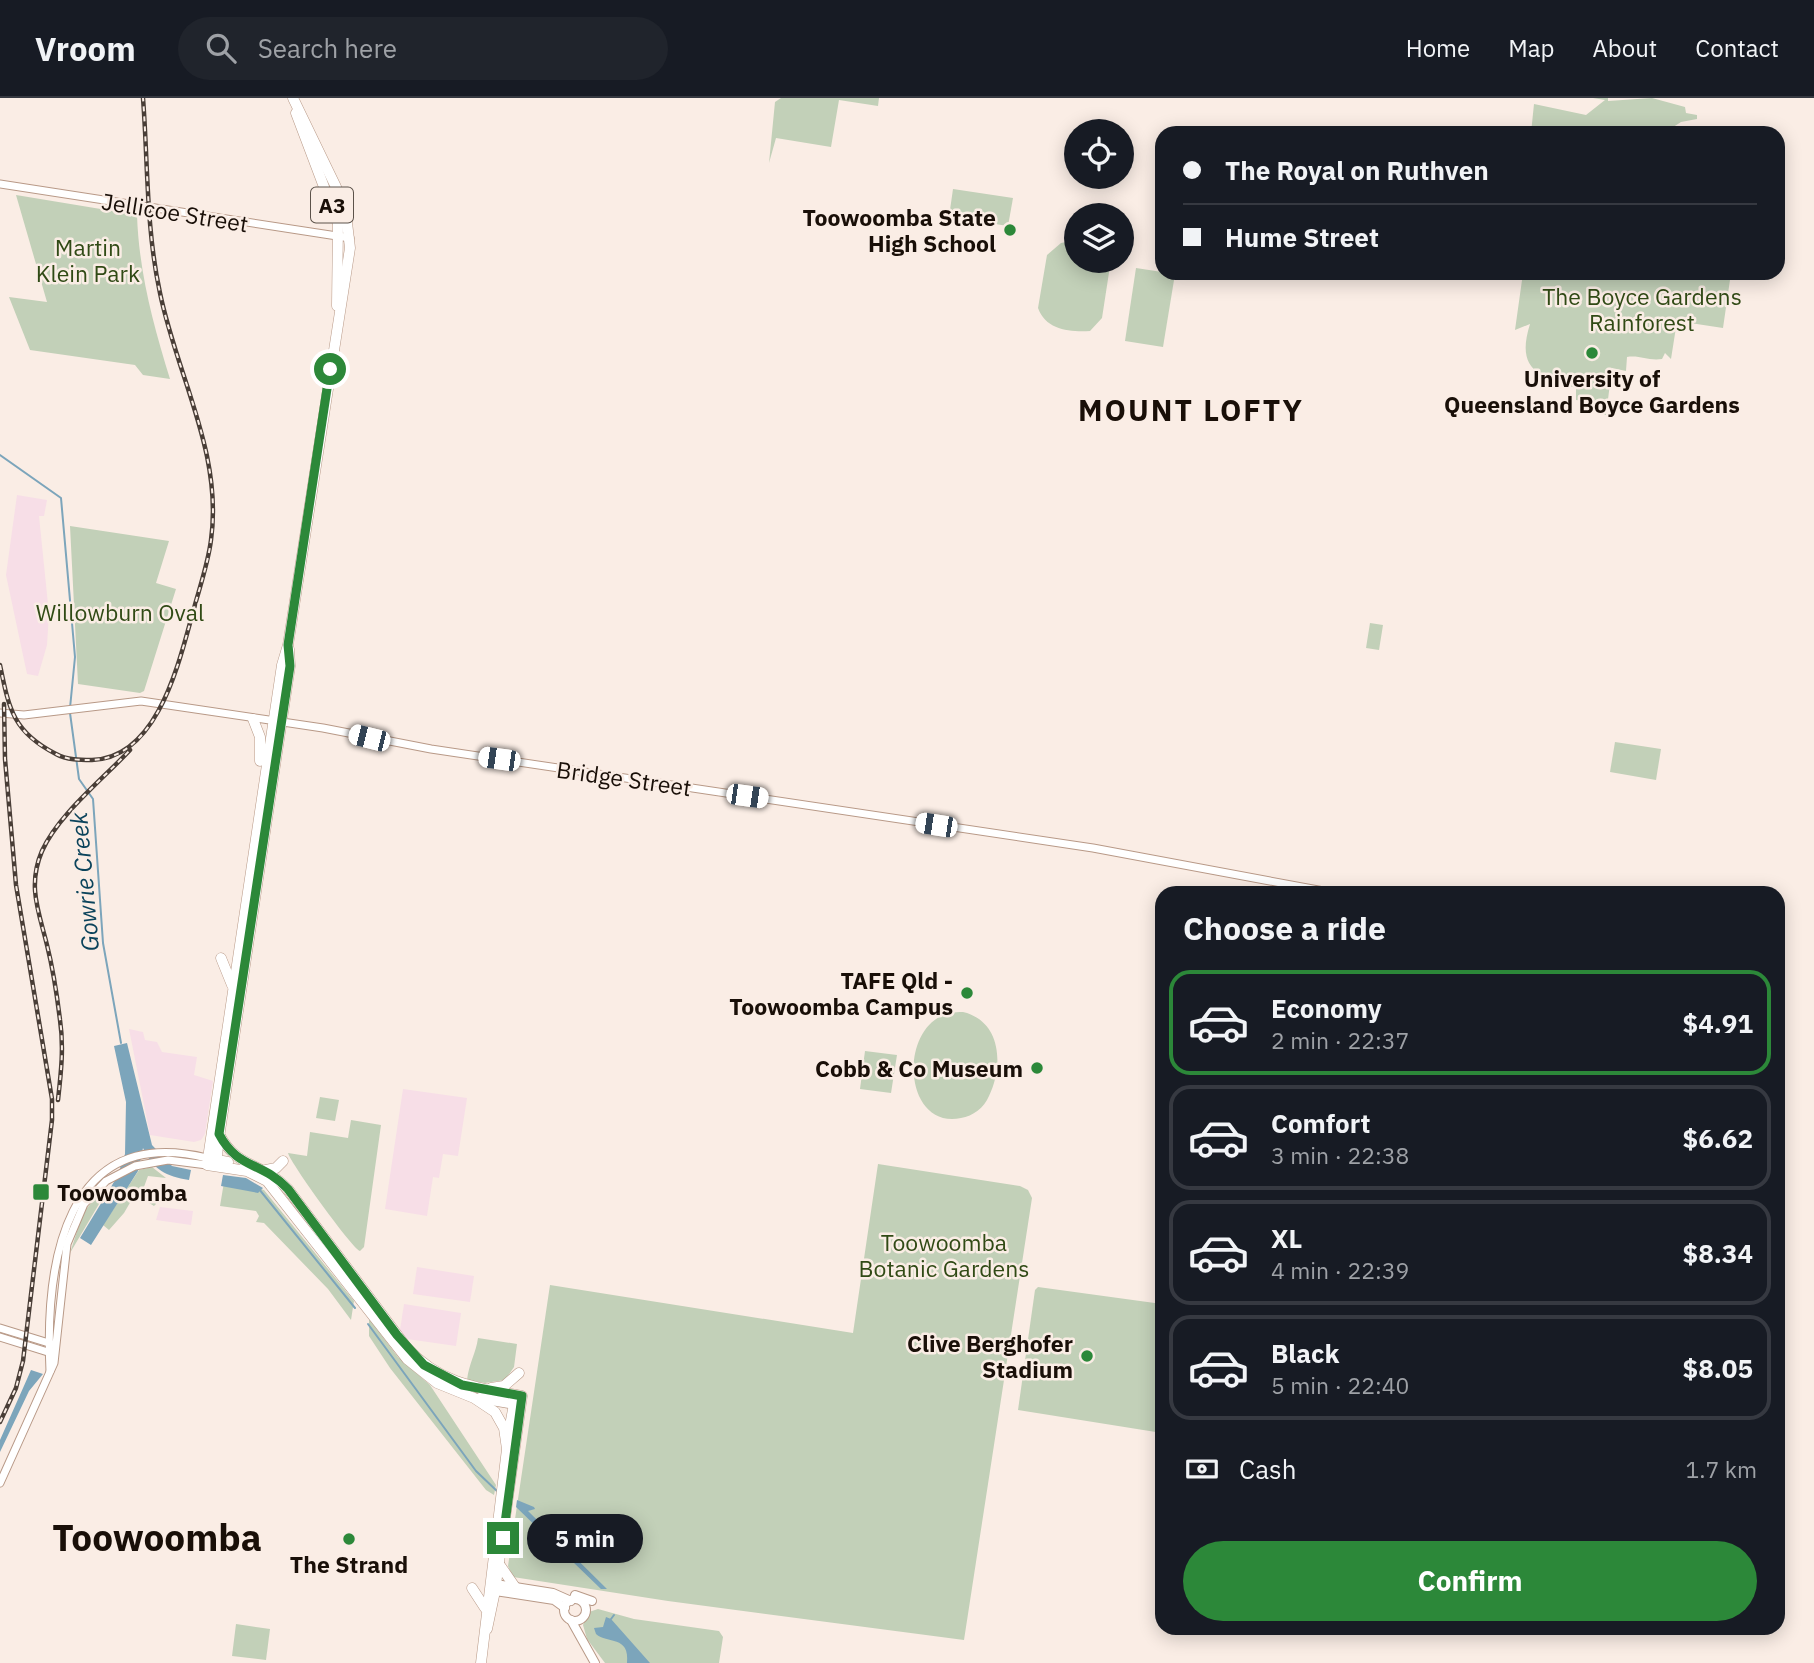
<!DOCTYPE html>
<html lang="en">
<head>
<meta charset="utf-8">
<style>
	body { margin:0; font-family:"IBM Plex Sans",sans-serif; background:#20242c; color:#f1f3f6; height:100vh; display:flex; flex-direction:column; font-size:26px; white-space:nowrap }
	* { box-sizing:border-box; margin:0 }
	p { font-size:23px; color:#9ea1a6 }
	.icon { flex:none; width:38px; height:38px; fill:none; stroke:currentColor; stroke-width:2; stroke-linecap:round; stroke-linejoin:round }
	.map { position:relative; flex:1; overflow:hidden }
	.details { position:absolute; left:1155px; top:788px; width:630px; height:749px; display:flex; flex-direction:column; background:#171b24; border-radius:21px; box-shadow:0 4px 18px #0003 }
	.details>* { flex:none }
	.hud { position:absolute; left:1155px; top:28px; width:630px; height:154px; border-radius:21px; box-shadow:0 4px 18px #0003; display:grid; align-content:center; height:154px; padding:0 28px; background:#171b24 }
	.fabs { position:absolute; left:1064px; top:21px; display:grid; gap:14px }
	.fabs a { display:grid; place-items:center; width:70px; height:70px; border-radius:50%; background:#171b24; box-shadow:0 4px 18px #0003; font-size:35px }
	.end { position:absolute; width:32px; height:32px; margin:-16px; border:9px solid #2c8839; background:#fff; box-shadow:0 0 0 4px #fff }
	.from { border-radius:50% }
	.bubble { position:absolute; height:49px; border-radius:24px; background:#171b24; box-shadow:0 4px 18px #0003; font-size:23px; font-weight:700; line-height:49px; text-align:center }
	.car { position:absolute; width:21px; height:42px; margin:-21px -10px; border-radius:9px; box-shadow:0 0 5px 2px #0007; background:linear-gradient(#fff 24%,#345 0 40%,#fff 0 76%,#345 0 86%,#fff 0) }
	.hud b { display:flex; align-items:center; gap:24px; height:66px; font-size:26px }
	.hud b+b { border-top:2px solid #363941 }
	.hud i { width:18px; height:18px; background:#f1f3f6 }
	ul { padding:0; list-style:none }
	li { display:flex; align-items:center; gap:21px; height:105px; margin:0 14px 10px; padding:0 14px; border:4px solid #363941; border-radius:21px }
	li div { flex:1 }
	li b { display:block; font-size:26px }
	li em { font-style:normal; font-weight:700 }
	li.current { border-color:#2c8839 }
	li>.icon { width:63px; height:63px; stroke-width:1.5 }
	h2 { padding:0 28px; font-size:32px; line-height:84px }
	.pay { display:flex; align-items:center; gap:18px; height:77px; padding:0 28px; font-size:26px }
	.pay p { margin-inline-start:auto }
	.primary-button { display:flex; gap:14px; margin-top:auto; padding:14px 28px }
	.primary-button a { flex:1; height:80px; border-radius:42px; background:#2c8839; color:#fff; font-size:28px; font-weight:700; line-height:80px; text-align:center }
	header { display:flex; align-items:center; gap:42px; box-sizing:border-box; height:98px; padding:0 35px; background:#171b24; border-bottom:2px solid #363941 }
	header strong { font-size:33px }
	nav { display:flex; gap:38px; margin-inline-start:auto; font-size:24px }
	.search { width:490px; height:63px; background:#20242c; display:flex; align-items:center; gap:18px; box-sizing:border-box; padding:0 24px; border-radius:38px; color:#9ea1a6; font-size:26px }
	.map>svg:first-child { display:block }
	.industrial { fill:#f7dee7 }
	.green { fill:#c2d0b8 }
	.water { fill:#7ca5bb }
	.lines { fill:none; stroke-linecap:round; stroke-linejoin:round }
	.stream { stroke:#7ca5bb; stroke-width:2 }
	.secondary-casing { stroke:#b89987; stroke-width:9 }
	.primary-casing { stroke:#b89987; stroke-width:10 }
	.highway-casing { stroke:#b89987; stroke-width:11 }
	.secondary { stroke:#fff; stroke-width:7 }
	.primary { stroke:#fff; stroke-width:8 }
	.highway { stroke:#fff; stroke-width:10 }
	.rail-casing { stroke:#493e37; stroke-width:4.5 }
	.rail { stroke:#faede5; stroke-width:2; stroke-dasharray:5; stroke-linecap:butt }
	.route { stroke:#2c8839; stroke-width:9 }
	.poi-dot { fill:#2c8839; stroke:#faede5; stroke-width:2.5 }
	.labels { text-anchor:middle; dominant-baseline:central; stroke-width:5; stroke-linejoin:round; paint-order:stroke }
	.shield { fill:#faede5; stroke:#5c524a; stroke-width:2 }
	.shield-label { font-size:21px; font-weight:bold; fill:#190f08 }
	.street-label { font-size:23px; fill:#190f08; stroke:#faede5 }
	.poi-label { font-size:23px; font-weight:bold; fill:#190f08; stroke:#faede5; text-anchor:end }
	.park-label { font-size:23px; fill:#304a15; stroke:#faede5 }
	.water-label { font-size:24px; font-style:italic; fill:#0b435b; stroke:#faede5 }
	.district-label { font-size:30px; font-weight:bold; letter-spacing:2px; fill:#190f08; stroke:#faede5 }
	.town-label { font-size:37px; font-weight:bold; fill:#190f08; stroke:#faede5 }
</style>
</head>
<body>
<header>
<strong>Vroom</strong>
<div class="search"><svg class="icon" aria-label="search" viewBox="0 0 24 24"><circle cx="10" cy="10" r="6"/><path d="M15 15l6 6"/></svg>Search here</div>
<nav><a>Home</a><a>Map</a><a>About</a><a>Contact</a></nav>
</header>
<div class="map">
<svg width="1814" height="1565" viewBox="0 0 1814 1565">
	<rect width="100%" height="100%" fill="#faede5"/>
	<g class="industrial">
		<polygon points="17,397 47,402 44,418 39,418 49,516 47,547 38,578 27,576 6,477"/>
		<polygon points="129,931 143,934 145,942 157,944 162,954 197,959 194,977 213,983 205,1036 201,1042 194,1044 150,1037"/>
		<polygon points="403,991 467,1000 458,1058 443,1056 439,1080 433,1079 427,1118 385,1111"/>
		<polygon points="160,1109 193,1113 191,1127 156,1122"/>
		<polygon points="417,1169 474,1178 470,1204 413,1196"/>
		<polygon points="404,1206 461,1215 456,1248 407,1241 400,1232"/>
	</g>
	<g class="green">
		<polygon points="781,0 879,0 878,8 839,2 831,49 776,40 769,65 775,4"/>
		<polygon points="1593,0 1608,0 1608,3 1652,0 1685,9 1686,15 1697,17 1697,21 1681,24 1664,35 1531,35 1534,6 1586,17 1605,2"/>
		<polygon points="953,91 1013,100 1008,128 949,119"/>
		<path d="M16,97L137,117C139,174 153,226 170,281L143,277L135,267L30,252L9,199L47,204Z"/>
		<path d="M1076,142V163H1109L1110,168L1102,220L1090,233C1069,234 1046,232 1038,210L1047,157L1061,145Z"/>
		<polygon points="1136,170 1175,176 1163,249 1125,243"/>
		<path d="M1523,175H1731L1723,230L1677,223L1671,261L1665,255L1662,261C1648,263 1640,257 1627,259L1626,273L1612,270L1606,317L1598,316L1599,305L1576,302V290C1537,278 1516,271 1530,226L1515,232Z"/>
		<polygon points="70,428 169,443 156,485 176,491 144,593 140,595 78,586"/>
		<polygon points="1370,525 1383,527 1379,552 1366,550"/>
		<polygon points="1615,644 1661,651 1656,682 1610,674"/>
		<path d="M963,914C1001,923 1004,967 989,998C984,1010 973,1018 961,1020C898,1033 897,910 963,914Z"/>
		<polygon points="865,953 897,957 891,995 860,991"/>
		<polygon points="320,999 339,1002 335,1023 316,1020"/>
		<path d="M351,1022L381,1027L364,1149L360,1153C352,1150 291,1066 288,1055L307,1058L310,1034L348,1040Z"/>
		<polygon points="878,1066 1020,1088 1028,1092 1032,1100 964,1542 668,1503 513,1479 508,1468 550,1187 853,1235"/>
		<polygon points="152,1069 166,1080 148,1078 141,1097 155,1101 156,1106 154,1108 135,1096 124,1115 109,1132 103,1127 139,1072"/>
		<polygon points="225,1078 264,1092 354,1203 351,1222 328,1191 264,1125 256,1124 259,1118 256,1113 220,1108"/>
		<polygon points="104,1089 98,1100 99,1106 70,1155 83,1115"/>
		<polygon points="1038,1189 1162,1206 1162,1335 1018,1312 1035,1192"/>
		<polygon points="369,1221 398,1259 430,1287 496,1387 494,1397 486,1392 390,1270 369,1238"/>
		<path d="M478,1240L517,1246L514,1269L505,1282L485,1285L467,1282C469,1265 476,1255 478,1240Z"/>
		<polygon points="598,1511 634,1521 719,1533 723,1539 719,1565 605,1565 587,1541 583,1527 589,1514"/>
		<polygon points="236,1526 270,1531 266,1562 232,1558"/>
	</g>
	<g class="water">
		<path d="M127,945L152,1047L172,1068L191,1072L189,1082C166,1078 153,1072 143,1050L138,1073L91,1147L80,1140L117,1079L125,1056L126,1004L114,948Z"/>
		<polygon points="223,1077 246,1080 263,1090 258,1095 221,1088"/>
		<polygon points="31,1272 43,1276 29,1293 0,1354 0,1342"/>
		<polygon points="517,1402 534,1409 535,1411 528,1413 607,1491 601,1491 516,1409"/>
		<path d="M606,1519L611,1521L650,1565H627C630,1537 607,1546 596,1536L594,1530L603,1529Z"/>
	</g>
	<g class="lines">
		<g class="stream">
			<polyline points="0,357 61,400 75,559 70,610"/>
			<polyline points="70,615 79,681 93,701 103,845 121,945"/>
			<polyline points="259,1091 355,1210"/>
			<polyline points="368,1226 476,1373 498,1394"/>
			<polyline points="611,1521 614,1517"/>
		</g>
		<defs>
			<g id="secondary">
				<polyline points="0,86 350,140"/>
				<polyline points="0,615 24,617 141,603 323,630 431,651 1093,750 1329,794"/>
				<polyline points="0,1230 52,1246"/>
				<polyline points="0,1239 51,1255"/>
				<path d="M50,1273C45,1167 64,1025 207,1060"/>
				<polyline points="0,1385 54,1265 67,1146 84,1106 106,1083 135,1068 168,1062 207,1067"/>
			</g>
			<g id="primary">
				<polyline points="496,1486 553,1495 571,1503"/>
				<polyline points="495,1493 554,1502 565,1510"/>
				<polyline points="575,1497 592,1503"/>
				<circle cx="575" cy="1512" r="11"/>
				<polyline points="571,1522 595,1565"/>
			</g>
			<g id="highway">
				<polyline points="293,0 336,89 346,116 350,150 288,547 282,567 207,1067 247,1073 267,1083 407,1261 437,1285 474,1300 495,1314 504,1330 507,1351 481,1565"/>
				<polyline points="296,15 338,126 337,208"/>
				<polyline points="253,621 260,639 260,663"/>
				<polyline points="221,860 232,887"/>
				<path d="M219,1036C238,1072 261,1063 288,1091L407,1250C440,1286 477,1290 522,1298L495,1493L487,1531"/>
				<polyline points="228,1064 217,1062 218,1046 290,568 289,551"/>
				<polyline points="266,1072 276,1070 283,1063"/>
				<polyline points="491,1290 504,1288 519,1275"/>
				<polyline points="480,1300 514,1306 508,1339"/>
				<polyline points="499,1466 515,1489"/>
				<polyline points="472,1490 485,1510"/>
			</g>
		</defs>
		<use href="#secondary" class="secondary-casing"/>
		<use href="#primary" class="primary-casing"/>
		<use href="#highway" class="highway-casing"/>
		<use href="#secondary" class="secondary"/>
		<use href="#primary" class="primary"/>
		<use href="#highway" class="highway"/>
		<defs>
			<g id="rail">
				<path d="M0,567C9,611 13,634 56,656C67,662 80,662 92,662C158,660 179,564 193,514C199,491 208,466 211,442C223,355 177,278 160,195C146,131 148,65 143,0"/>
				<path d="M58,1002C61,975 64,949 60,922C57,897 53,871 47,847C39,814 27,788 42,753C58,717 103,681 130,652"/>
				<polyline points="0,1324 16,1290 23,1263 52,1022 52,1001 16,787 5,661 4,606"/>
			</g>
		</defs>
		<use href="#rail" class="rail-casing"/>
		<use href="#rail" class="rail"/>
	</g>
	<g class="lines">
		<path class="route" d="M330,271L288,547L290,568L219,1036C238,1072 262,1063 288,1091L397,1237L424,1267L462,1287L522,1298L503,1440"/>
	</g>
	<g class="poi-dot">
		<circle cx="1010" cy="132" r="7"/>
		<circle cx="1592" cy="255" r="7"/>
		<circle cx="967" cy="895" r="7"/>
		<circle cx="1037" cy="970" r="7"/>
		<rect x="32" y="1085" width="18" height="18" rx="3.5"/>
		<circle cx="1087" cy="1258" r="7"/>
		<circle cx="349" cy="1441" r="7"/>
	</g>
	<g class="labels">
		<rect class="shield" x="311" y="89.5" width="42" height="35" rx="5"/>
		<g class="shield-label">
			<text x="332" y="107">A3</text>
		</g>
		<g class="street-label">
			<text transform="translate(175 114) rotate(9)">Jellicoe Street</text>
			<text transform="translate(624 680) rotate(8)">Bridge Street</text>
		</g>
		<g class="poi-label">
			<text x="996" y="119">Toowoomba State<tspan x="996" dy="26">High School</tspan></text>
			<text x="1592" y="280" text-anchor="middle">University of<tspan x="1592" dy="26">Queensland Boyce Gardens</tspan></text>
			<text x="953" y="882">TAFE Qld -<tspan x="953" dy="26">Toowoomba Campus</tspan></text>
			<text x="1023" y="970">Cobb &amp; Co Museum</text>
			<text x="57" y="1094" text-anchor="start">Toowoomba</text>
			<text x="1073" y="1245">Clive Berghofer<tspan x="1073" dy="26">Stadium</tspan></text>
			<text x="349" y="1466" text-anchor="middle">The Strand</text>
		</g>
		<g class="park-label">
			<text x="88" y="149">Martin<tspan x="88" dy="26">Klein Park</tspan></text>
			<text x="1642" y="198">The Boyce Gardens<tspan x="1642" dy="26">Rainforest</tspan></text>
			<text x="120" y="514">Willowburn Oval</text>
			<text x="944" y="1144">Toowoomba<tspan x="944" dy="26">Botanic Gardens</tspan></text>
		</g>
		<g class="water-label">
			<text transform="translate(84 784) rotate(-95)">Gowrie Creek</text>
		</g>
		<g class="district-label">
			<text x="1191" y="311">MOUNT LOFTY</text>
		</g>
		<g class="town-label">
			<text x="157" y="1439">Toowoomba</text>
		</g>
	</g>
</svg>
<div class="fabs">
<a><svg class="icon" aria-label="locate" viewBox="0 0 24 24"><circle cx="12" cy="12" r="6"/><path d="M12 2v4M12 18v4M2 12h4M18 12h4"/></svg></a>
<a><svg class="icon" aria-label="layers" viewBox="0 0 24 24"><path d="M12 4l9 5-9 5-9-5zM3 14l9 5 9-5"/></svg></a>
</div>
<i class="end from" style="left:330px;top:271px"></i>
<i class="end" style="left:503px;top:1440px"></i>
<div class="bubble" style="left:527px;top:1416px;width:116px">5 min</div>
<i class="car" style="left:369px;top:640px;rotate:284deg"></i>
<i class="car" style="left:499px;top:661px;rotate:278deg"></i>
<i class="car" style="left:747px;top:698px;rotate:98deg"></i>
<i class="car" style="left:936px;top:727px;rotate:279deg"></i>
<div class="hud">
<b><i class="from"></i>The Royal on Ruthven</b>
<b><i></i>Hume Street</b>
</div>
<section class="details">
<h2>Choose a ride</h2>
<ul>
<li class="current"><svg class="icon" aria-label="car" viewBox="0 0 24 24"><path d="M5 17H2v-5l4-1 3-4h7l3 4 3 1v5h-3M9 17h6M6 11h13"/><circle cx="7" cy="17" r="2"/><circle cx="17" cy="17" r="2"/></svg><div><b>Economy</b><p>2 min · 22:37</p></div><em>$4.91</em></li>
<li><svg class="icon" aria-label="car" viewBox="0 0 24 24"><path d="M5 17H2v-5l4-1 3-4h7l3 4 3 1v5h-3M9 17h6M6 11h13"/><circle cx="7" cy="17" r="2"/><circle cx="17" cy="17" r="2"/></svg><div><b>Comfort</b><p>3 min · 22:38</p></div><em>$6.62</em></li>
<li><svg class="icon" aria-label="car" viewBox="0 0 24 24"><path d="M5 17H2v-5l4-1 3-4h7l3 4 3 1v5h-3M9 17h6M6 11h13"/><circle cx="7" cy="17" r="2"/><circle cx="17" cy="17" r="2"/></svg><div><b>XL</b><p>4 min · 22:39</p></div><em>$8.34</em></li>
<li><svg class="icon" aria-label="car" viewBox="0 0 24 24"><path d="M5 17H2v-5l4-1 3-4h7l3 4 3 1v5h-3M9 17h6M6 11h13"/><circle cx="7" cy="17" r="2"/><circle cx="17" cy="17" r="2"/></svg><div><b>Black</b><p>5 min · 22:40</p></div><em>$8.05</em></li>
</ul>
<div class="pay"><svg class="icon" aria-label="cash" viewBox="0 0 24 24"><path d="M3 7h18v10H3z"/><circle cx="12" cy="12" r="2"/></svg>Cash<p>1.7 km</p></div>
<div class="primary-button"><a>Confirm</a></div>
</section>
</div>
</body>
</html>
